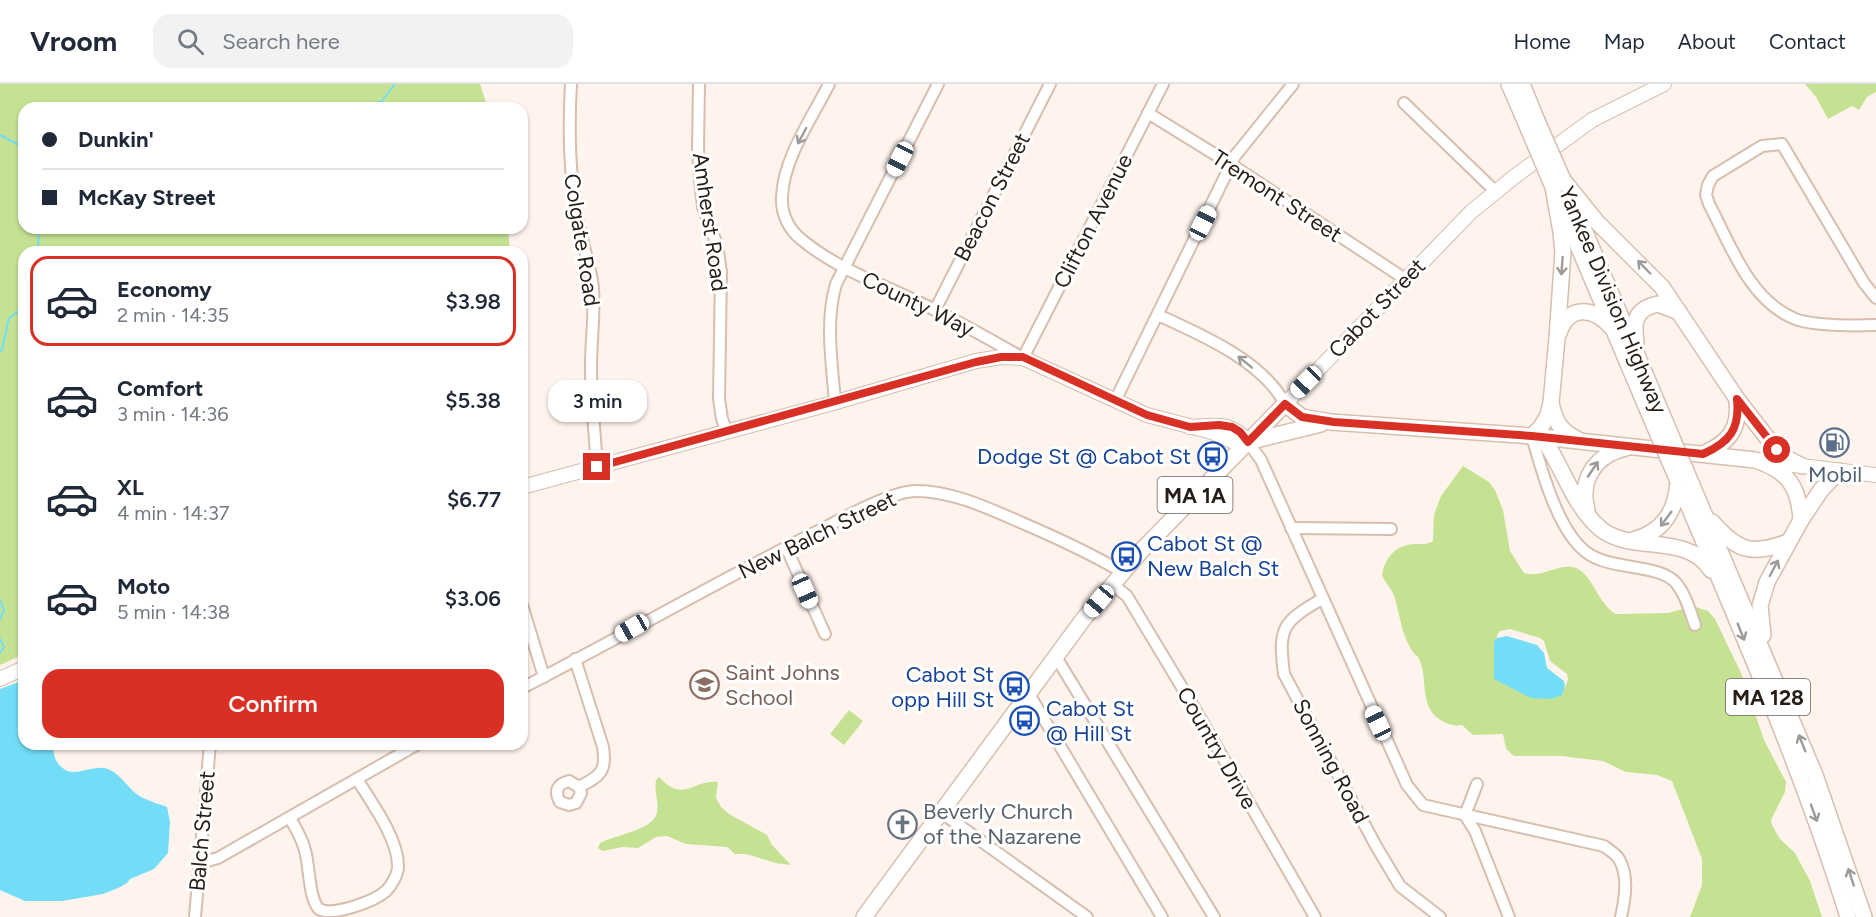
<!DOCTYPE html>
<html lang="en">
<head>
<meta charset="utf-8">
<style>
	body { margin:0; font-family:Figtree,sans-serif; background:#f2f2f3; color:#1f2937; height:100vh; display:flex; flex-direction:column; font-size:22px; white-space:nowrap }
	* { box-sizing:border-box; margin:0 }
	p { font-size:20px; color:#747a83 }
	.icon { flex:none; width:33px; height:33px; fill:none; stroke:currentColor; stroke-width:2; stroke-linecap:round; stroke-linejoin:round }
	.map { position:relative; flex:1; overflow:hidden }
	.panel { position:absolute; left:18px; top:162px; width:510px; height:504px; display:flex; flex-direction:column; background:#fff; border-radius:18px; box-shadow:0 2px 4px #0004 }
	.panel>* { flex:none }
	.top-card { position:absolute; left:18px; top:18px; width:510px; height:132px; border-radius:18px; box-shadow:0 2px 4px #0004; display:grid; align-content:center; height:132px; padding:0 24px; background:#fff }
	.end { position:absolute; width:27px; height:27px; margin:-14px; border:8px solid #d93025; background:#fff; box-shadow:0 0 0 3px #fff }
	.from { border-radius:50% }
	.bubble { position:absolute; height:42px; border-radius:18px; background:#fff; box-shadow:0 2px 4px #0004; font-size:20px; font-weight:600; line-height:42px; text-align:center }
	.car { position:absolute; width:18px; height:36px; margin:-18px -9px; border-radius:8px; box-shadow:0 0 4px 2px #0007; background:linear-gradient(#fff 24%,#345 0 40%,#fff 0 76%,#345 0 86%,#fff 0) }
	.top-card b { display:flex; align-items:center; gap:21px; height:57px; font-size:22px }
	.top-card b+b { border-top:2px solid #e0e1e3 }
	.top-card i { width:15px; height:15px; background:#1f2937 }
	ul { padding:10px 0 0; list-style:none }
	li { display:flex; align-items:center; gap:18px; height:90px; margin:0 12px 9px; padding:0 12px; border:3px solid transparent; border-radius:18px }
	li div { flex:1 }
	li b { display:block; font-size:22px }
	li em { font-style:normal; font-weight:600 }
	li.on { border-color:#d93025 }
	li>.icon { width:54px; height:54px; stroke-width:1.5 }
	.cta { display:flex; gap:12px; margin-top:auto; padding:12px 24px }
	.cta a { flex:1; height:69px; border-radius:18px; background:#d93025; color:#fff; font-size:24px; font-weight:600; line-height:69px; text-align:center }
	header { display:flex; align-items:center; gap:36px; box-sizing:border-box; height:84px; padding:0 30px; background:#fff; border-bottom:2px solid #e0e1e3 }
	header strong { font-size:28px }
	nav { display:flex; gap:33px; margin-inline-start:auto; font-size:21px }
	.search { width:420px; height:54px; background:#f2f2f3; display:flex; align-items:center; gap:15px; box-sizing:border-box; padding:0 21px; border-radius:18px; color:#747a83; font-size:22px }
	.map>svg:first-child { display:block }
	.green { fill:#c5e293; fill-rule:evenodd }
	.water { fill:#73dcf7 }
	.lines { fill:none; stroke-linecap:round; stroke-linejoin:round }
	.stream { stroke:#73dcf7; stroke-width:2 }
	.minor-casing { stroke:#d7beae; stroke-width:14 }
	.major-casing { stroke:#d7beae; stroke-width:16 }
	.highway-casing { stroke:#d7beae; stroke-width:18 }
	.minor { stroke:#fff; stroke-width:10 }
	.major { stroke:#fff; stroke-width:14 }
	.highway { stroke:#fff; stroke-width:15 }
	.highway-bridge-casing { stroke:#d7beae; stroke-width:18; stroke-linecap:butt }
	.highway-bridge { stroke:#fff; stroke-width:15 }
	.oneway { stroke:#9e9a97 }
	.route { stroke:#d93025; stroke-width:8 }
	.labels { text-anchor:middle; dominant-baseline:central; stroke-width:6; stroke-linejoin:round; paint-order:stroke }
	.shield { fill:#fff; stroke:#68625d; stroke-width:1.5 }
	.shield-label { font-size:21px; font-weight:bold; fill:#281e18 }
	.street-label { font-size:22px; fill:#281e18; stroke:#fff }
	.transit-label { font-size:22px; fill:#164399; stroke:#fff; text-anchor:end }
	.service-label { font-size:22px; fill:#4e5e75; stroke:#fff }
	.education-label { font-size:22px; fill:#785e54; stroke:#fff; text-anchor:start }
	.worship-label { font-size:22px; fill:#5b616d; stroke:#fff; text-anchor:start }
</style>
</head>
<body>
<header>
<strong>Vroom</strong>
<div class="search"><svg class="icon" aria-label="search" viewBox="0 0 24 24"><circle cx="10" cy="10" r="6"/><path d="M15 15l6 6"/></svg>Search here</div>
<nav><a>Home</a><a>Map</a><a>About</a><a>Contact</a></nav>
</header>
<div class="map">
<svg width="1876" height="833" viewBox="0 0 1876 833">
	<rect width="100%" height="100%" fill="#fff4ed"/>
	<g class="green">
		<polygon points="0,0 480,0 488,24 24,24 24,144 508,144 510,168 24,168 24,570 0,581"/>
		<polygon points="1805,0 1876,0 1876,8 1867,13 1859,26 1852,22 1828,35 1816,13"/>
		<path d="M1463,382L1489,398L1495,406L1503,426L1510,467L1524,489C1541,495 1559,478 1576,484C1593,491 1598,520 1616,530L1668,529L1693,522L1708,527L1715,535L1742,591L1764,656L1786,698L1785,708L1771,736L1772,741L1780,755L1795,769L1810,797L1822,833H1690L1702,801V775L1672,697L1657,691L1626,688L1603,677L1561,672H1514L1506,665L1503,650L1473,651L1462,641C1455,642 1450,641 1444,638C1417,625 1429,594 1419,575C1418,572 1415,571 1413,568C1402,553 1400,532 1395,515C1393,506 1385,499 1382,491C1385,473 1396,461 1414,460C1421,460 1427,461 1433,457L1434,431L1441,412ZM1510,545L1540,554L1544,557L1550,577L1567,590L1568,595L1565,604L1555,608L1496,582L1497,551L1500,547Z"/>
		<polygon points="849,626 863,637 844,661 830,650"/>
		<path d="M659,693C684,720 693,695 718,698L716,714L721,723L729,730L767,751L772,761L791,781L776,779L746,770H735L727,763L686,760L667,752L656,753L638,764L623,763L602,767L598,764L600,759C615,751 653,746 657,729C659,718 654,707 656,696Z"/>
	</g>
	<g class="water">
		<polygon points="1507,552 1537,561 1544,569 1547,584 1564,597 1565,602 1562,611 1552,615 1531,614 1494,595 1494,558 1497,554"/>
		<path d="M24,596V660H53C53,670 55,679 64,685C74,693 92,682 104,684C120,687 128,706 141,713C149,717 159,720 167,723L170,738L168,769L154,785L130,795L127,799L118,804L103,810L62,817H25L0,806V605Z"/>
	</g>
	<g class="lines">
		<g class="stream">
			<polyline points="353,24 354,21 381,18 395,0"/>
			<polyline points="0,51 17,60 24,67"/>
			<polyline points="38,168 39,144"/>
			<polyline points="0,267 2,266 9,234 19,227 24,214"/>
			<polyline points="0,516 4,526 0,535"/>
			<polyline points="0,555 4,563 0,569"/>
		</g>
		<defs>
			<g id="minor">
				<path d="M571,0C568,50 569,97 580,146C584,166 591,184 593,204C595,230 591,256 591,282C591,316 595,350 597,383"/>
				<polyline points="699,0 698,65 700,96 703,123 717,161 721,188 719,315 722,335 727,348"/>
				<path d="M829,0C812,34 783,75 782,113C781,130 789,146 802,156C841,188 890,203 935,226C965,241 994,258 1023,274L1163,0"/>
				<polyline points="1404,19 1496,108"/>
				<polyline points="1148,29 1232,81 1405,195"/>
				<path d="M1876,214L1864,199L1782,60L1762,62L1713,92L1708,101L1706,111L1709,120C1730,160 1749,215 1793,234C1810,242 1856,242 1876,241"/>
				<polyline points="935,226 1050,0"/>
				<path d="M1158,231C1200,250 1263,277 1285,320"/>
				<polyline points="1115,317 1235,72 1293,0"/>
				<path d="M835,318C832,280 825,237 836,200L938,0"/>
				<path d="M1532,352C1541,385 1558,447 1586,468C1610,487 1659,479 1676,499C1686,511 1690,527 1695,541"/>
				<path d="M1248,358L1261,376L1407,701L1423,721L1604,762C1609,766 1616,770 1619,775C1629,792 1625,815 1621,833"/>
				<polyline points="1291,444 1391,445"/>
				<polyline points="786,463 825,550"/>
				<polyline points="1112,500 1127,512 1192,620 1315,833"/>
				<path d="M1322,515C1282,538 1278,544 1284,590L1376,762L1400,802L1440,833"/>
				<polyline points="522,521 544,593"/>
				<polyline points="1056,573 1214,833"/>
				<path d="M575,575L603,663C607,688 600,692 579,703L569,697C557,700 554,707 560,718L569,721L576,719L581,709L579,703"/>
				<path d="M522,604C621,553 717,498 816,448C840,436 891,407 916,407C952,407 988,424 1020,438C1055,453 1090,469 1122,488"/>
				<polyline points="1029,610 1162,833"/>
				<polyline points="942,729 1087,833"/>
				<polyline points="1465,731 1475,747 1509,833"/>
				<polyline points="1465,731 1477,700"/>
				<path d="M290,734C295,743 301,753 304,763C310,779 308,814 319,825C332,833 375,817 386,807C392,801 398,790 398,782C398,754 371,718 357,695"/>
				<polyline points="200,779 218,774 418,660"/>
				<polyline points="195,833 210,660"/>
			</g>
			<g id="major">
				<polyline points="1285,320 1471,128 1514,93 1592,36 1664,0"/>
				<polyline points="1762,377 1876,391"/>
				<path d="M522,403L833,319L976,277L1001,273L1023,274L1147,331L1212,348L1236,359L1248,358C1231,336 1214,342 1190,343"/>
				<polyline points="0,595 24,584"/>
			</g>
			<g id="highway">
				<polyline points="1509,0 1528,44"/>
				<polyline points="1522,0 1537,37"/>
				<polyline points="1563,96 1596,137 1662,203 1737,315 1775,364 1790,376 1802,382"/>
				<polyline points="1571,115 1664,335"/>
				<polyline points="1565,131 1651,334"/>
				<path d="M1559,249C1569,219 1595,224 1612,244"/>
				<path d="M1636,258C1633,237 1635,225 1658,220L1679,228"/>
				<path d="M1551,319C1555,337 1560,347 1577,355"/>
				<polyline points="1532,352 1541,343 1548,331 1551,319 1557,254 1563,168 1561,148 1553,103"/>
				<path d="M1542,353C1563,382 1573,423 1602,446C1635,470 1686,448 1711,486"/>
				<polyline points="1248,358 1321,340"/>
				<path d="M1703,370C1730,358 1740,345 1737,315"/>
				<path d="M1678,397C1739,541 1802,684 1848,833"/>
				<polyline points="1691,399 1815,691 1864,833"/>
				<path d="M1587,426C1579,396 1595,371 1626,364"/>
				<path d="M1712,438C1737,467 1752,472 1788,458"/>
				<path d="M1633,456C1663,448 1676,428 1678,397"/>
				<polyline points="1763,551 1760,522 1767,498 1801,436 1821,406 1839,387"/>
				<path d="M864,833L1085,533L1143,465L1285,320L1302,333L1331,338L1532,352L1755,376C1787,386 1799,402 1801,436"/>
			</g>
		</defs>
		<use href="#minor" class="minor-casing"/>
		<use href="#major" class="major-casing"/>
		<use href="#highway" class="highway-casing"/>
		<use href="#minor" class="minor"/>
		<use href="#major" class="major"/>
		<use href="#highway" class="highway"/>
		<defs>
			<g id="highway-bridge">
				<polyline points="1537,37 1563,96"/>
				<polyline points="1528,44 1553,103"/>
				<polyline points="1651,334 1678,397"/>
				<polyline points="1664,335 1691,399"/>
			</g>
		</defs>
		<use href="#highway-bridge" class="highway-bridge-casing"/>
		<use href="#highway-bridge" class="highway-bridge"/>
	</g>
	<defs><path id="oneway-shaft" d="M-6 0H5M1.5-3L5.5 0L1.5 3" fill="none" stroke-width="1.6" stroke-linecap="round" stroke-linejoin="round" transform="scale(1.5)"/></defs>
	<g class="oneway">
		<use href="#oneway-shaft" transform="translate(802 52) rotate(118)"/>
		<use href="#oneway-shaft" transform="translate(1562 182) rotate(94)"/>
		<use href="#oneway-shaft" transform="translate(1644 183) rotate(-134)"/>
		<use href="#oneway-shaft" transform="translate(1245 278) rotate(-141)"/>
		<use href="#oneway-shaft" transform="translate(1593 385) rotate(-56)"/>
		<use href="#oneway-shaft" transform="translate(1666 435) rotate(127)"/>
		<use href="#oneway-shaft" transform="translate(1774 484) rotate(-62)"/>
		<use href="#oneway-shaft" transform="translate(1741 548) rotate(68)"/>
		<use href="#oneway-shaft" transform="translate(1802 659) rotate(-112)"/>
		<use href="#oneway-shaft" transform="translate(1814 729) rotate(70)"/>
		<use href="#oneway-shaft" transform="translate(1851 793) rotate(-108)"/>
	</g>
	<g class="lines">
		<path class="route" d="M597,383L976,278L1001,273H1023L1147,331L1190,343L1219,341L1232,343L1240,348L1248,358L1285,320L1302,333L1334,338L1532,352L1703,370C1730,358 1740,345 1737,315L1777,366"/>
	</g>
	<defs>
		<symbol id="fuel-ring" viewBox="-11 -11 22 22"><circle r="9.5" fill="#fff" stroke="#5c6f8a" stroke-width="1.5"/><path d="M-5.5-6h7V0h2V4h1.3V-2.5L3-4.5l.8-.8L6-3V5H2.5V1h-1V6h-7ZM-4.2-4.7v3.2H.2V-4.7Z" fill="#5c6f8a"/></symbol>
		<symbol id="bus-ring" viewBox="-11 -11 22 22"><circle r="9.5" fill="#fff" stroke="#1a4fb4" stroke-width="1.5"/><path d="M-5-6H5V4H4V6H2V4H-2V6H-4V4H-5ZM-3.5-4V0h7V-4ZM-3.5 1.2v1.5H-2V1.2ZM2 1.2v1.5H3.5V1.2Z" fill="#1a4fb4"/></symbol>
		<symbol id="school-ring" viewBox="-11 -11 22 22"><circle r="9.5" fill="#fff" stroke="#8d6e63" stroke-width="1.5"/><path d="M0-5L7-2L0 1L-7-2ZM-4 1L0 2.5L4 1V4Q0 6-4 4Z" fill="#8d6e63"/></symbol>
		<symbol id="church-ring" viewBox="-11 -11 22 22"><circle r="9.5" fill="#fff" stroke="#6b7280" stroke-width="1.5"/><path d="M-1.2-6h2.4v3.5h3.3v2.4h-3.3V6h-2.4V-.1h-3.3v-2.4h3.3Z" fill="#6b7280"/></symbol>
	</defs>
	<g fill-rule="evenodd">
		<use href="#fuel-ring" x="1818" y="342" width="33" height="33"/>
		<use href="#bus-ring" x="1196" y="356" width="33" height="33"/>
		<use href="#bus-ring" x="1110" y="456" width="33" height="33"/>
		<use href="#school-ring" x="688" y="584" width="33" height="33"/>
		<use href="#bus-ring" x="998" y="586" width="33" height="33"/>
		<use href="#bus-ring" x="1008" y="620" width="33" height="33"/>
		<use href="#church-ring" x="886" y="724" width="33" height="33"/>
	</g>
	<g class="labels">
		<g class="shield">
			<rect x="1157.5" y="393" width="75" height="36" rx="4.5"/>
			<rect x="1726" y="595" width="84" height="36" rx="4.5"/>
		</g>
		<g class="shield-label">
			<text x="1195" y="411">MA 1A</text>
			<text x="1768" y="613">MA 128</text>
		</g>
		<g class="street-label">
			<text transform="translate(1277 112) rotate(33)">Tremont Street</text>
			<text transform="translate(992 113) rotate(-63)">Beacon Street</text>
			<text transform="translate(1093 137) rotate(-63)">Clifton Avenue</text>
			<text transform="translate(710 138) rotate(82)">Amherst Road</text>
			<text transform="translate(582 156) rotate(81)">Colgate Road</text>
			<text transform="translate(1613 216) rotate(67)">Yankee Division Highway</text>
			<text transform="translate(918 220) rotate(26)">County Way</text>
			<text transform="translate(1377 224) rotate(-46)">Cabot Street</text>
			<text transform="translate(817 451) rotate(-26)">New Balch Street</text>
			<text transform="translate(1217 664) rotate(60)">Country Drive</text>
			<text transform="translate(1331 677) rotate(62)">Sonning Road</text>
			<text transform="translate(202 747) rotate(-85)">Balch Street</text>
		</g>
		<g class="transit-label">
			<text x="1191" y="372">Dodge St @ Cabot St</text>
			<text x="1147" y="459" text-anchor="start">Cabot St @<tspan x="1147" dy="25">New Balch St</tspan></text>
			<text x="994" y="590">Cabot St<tspan x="994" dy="25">opp Hill St</tspan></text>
			<text x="1046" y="624" text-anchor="start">Cabot St<tspan x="1046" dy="25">@ Hill St</tspan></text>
		</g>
		<g class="service-label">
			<text x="1835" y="390">Mobil</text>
		</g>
		<g class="education-label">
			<text x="725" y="588">Saint Johns<tspan x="725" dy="25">School</tspan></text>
		</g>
		<g class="worship-label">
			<text x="923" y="727">Beverly Church<tspan x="923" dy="25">of the Nazarene</tspan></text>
		</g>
	</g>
</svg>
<i class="end from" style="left:1777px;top:366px"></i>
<i class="end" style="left:597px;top:383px"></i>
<div class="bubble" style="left:548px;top:296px;width:99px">3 min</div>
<i class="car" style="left:900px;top:75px;rotate:207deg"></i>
<i class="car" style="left:1203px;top:139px;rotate:27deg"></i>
<i class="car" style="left:1306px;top:298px;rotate:224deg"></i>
<i class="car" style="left:805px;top:507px;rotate:156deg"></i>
<i class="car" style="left:1099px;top:517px;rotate:220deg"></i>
<i class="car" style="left:632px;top:544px;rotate:241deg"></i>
<i class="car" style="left:1378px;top:639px;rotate:335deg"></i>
<div class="top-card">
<b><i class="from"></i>Dunkin'</b>
<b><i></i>McKay Street</b>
</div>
<section class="panel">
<ul>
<li class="on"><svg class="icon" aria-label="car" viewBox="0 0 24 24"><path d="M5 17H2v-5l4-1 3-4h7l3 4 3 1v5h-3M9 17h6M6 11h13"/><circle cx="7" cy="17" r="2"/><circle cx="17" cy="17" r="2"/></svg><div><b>Economy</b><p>2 min · 14:35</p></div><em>$3.98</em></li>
<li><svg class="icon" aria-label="car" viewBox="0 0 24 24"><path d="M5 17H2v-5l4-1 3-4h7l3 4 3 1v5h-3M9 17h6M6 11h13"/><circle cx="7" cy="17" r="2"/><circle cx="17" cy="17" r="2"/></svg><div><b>Comfort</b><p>3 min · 14:36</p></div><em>$5.38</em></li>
<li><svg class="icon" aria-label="car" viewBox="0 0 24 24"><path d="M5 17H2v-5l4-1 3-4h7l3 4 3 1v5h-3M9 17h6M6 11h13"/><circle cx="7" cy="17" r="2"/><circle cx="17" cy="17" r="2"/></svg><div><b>XL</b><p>4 min · 14:37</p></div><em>$6.77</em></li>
<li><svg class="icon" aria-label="car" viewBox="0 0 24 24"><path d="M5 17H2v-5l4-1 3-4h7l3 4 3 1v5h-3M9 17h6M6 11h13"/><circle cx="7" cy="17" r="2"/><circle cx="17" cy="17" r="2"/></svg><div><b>Moto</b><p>5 min · 14:38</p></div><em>$3.06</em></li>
</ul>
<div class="cta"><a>Confirm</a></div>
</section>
</div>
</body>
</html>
